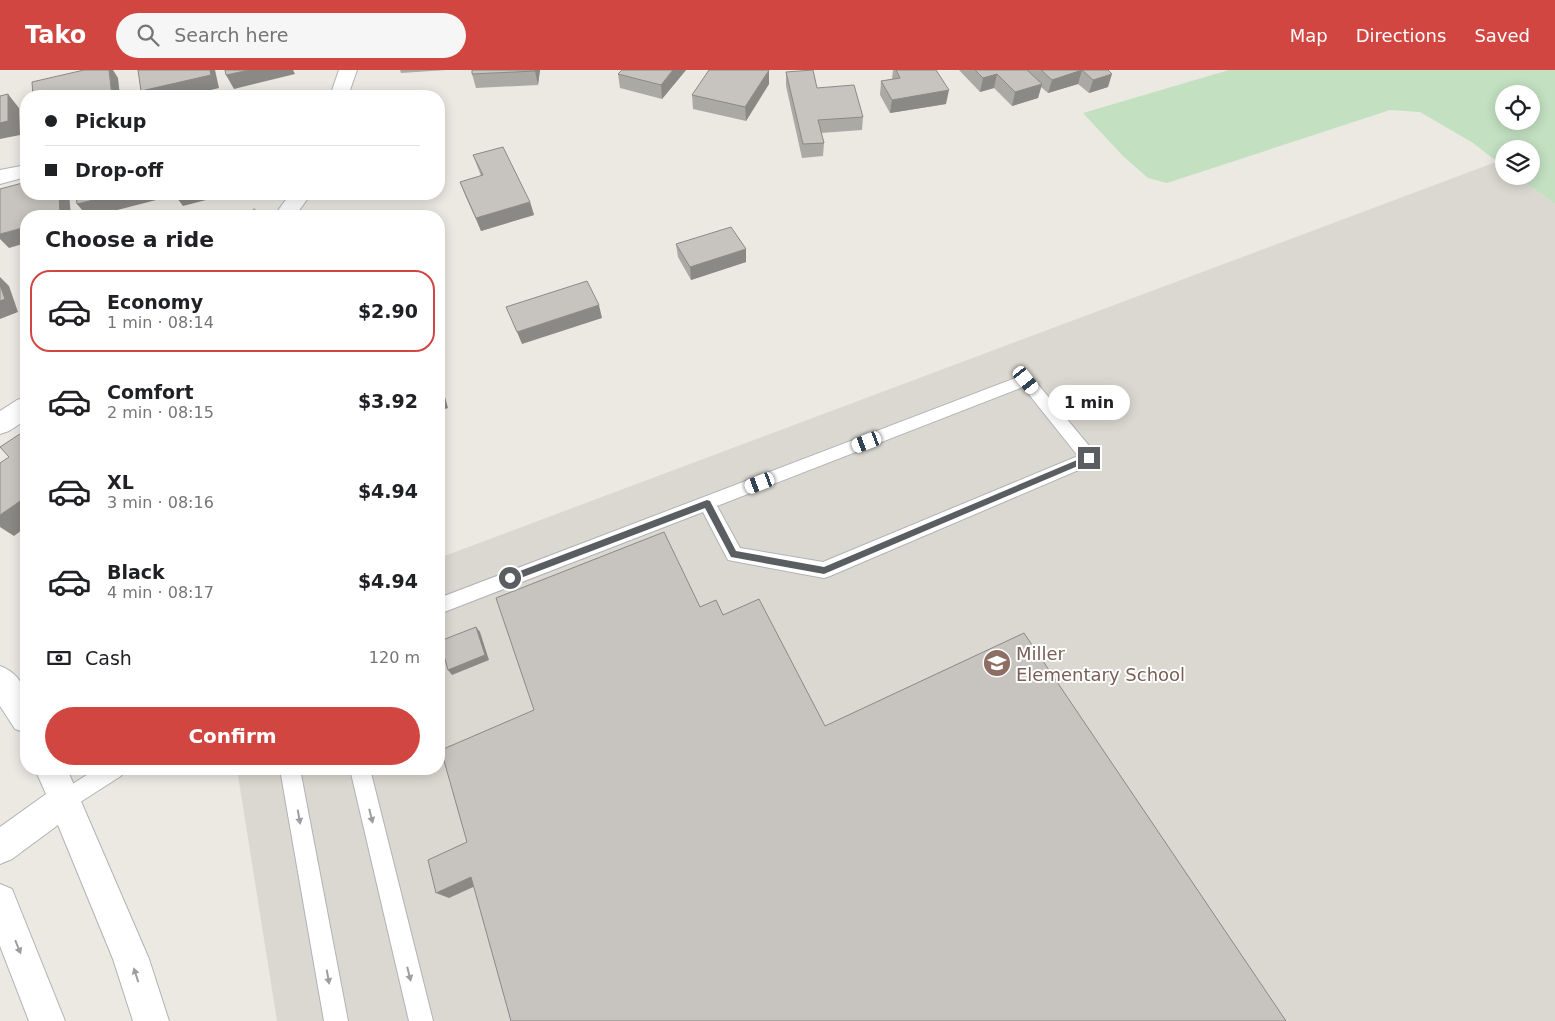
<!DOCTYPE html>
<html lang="en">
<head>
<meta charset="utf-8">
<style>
	body { margin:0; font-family:"DejaVu Sans",sans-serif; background:#f6f6f6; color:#202124; height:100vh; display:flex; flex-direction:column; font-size:19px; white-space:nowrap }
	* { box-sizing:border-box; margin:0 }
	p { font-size:16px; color:#757577 }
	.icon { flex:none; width:28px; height:28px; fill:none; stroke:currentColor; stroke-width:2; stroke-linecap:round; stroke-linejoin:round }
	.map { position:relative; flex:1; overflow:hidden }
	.sheet { position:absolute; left:20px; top:140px; width:425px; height:565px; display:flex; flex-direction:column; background:#fff; border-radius:20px; box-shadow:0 2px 12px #0003 }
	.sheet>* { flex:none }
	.guide { position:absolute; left:20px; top:20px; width:425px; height:110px; border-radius:20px; box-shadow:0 2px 12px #0003; display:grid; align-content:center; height:110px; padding:0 25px; background:#fff }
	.controls { position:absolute; left:1495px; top:15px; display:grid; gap:10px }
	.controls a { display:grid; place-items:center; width:45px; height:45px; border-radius:50%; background:#fff; box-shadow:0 2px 12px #0003; font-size:25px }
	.end { position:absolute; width:22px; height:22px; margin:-11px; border:6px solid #5a5e61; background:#fff; box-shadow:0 0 0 2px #fff }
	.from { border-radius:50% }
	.bubble { position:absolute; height:35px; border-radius:18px; background:#fff; box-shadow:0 2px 12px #0003; font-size:16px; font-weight:700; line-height:35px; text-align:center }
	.car { position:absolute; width:15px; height:30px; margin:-15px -8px; border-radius:6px; box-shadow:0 0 4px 1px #0007; background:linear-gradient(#fff 24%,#345 0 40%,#fff 0 76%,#345 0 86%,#fff 0) }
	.guide b { display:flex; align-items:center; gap:18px; height:48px; font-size:19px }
	.guide b+b { border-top:1px solid #e0e0e0 }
	.guide i { width:12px; height:12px; background:#202124 }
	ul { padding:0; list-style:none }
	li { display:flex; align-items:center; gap:15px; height:82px; margin:0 10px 8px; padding:0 15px; border:2px solid transparent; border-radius:20px }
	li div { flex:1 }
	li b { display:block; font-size:19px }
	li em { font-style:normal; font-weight:700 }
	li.current { border-color:#d24641 }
	li>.icon { width:45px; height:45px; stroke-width:1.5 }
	h2 { padding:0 25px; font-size:22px; line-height:60px }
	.pay { display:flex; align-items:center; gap:12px; height:55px; padding:0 25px; font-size:19px }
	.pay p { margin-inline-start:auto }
	.primary-button { display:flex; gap:10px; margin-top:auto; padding:10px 25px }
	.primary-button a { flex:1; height:58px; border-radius:30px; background:#d24641; color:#fff; font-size:20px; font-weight:700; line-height:58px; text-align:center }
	header { display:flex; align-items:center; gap:30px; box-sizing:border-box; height:70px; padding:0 25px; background:#d24641; color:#fff }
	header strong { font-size:24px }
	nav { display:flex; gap:28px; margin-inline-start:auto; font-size:18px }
	.search { width:350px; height:45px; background:#f6f6f6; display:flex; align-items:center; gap:12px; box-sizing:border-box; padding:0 18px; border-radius:28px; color:#757577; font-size:19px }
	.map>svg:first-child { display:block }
	.education { fill:#dbd8d1 }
	.green { fill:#c3e0c1; fill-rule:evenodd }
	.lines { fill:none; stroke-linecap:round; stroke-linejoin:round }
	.service-casing { stroke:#b0b3b6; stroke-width:2 }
	.minor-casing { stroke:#b0b3b6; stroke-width:2 }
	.tertiary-casing { stroke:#b0b3b6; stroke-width:2 }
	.path { stroke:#9bc0a4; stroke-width:2.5; stroke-dasharray:4 2; stroke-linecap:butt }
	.service { fill:#fff; fill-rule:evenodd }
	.minor { fill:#fff; fill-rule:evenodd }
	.tertiary { fill:#fff; fill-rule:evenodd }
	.wall { fill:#aba9a4 }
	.shaded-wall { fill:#8b8986 }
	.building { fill:#c7c4bf; stroke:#8b8986 }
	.oneway { fill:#9c9ea0 }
	.route { fill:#5a5e61 }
	.labels { text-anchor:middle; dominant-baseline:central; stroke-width:4; stroke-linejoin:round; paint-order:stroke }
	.education-label { font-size:18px; fill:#785e54; stroke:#fff; text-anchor:start }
</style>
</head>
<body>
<header>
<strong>Tako</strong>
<div class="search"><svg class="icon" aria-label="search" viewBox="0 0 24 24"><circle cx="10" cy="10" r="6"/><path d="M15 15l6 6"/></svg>Search here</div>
<nav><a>Map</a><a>Directions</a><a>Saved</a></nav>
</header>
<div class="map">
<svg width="1555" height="951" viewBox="0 0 1555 951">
	<rect width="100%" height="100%" fill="#ebe9e2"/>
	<polygon class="education" points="1496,92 1504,97 1504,106 1516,106 1555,134 1555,951 277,951 237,699 439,699 439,488"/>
	<path class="green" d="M1229,0H1555V134L1516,106H1531V79H1504V97L1473,73L1420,42L1390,40L1167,113L1148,108L1123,86L1083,43ZM1504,24H1531V51H1504Z"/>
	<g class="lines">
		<defs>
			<g id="service">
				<path d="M1026,304L1031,306L1095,383L1097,388L1095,393L830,506L824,508L728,490L703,442L439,544V528ZM1023,317L1078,386L823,492L740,478L717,436Z"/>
				<polygon points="96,699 124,699 121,706 71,738 64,741 57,738 54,731 57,724"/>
				<polygon points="280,699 300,699 348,951 324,951"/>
				<polygon points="350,699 370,699 433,951 409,951"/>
			</g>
			<polygon id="minor" points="26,95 26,107 0,114 0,100"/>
			<g id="tertiary">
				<polygon points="339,0 357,0 348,26 330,26"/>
				<polygon points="290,124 311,124 295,146 274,146"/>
				<polygon points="26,327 26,350 9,361 0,364 0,341 17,330"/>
				<path d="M0,596C30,607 28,636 26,663L15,659L0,636Z"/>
				<polygon points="35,699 67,699 149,889 169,951 133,951 113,889 58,755 12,789 0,794 0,757 46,724"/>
				<polygon points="0,814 12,819 65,951 29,951 0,876"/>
			</g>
		</defs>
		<use href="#service" class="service-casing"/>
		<use href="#minor" class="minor-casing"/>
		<use href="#tertiary" class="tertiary-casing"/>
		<polyline class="path" points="248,146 256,138"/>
		<use href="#service" class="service"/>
		<use href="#minor" class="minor"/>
		<use href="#tertiary" class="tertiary"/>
	</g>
	<g class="wall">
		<polygon points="400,0 446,0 401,3"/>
		<polygon points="540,0 538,15 476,18 472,4"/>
		<polygon points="686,0 662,29 620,18 618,4"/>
		<polygon points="893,0 936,0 946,34 890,43 880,25 881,11 892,9"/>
		<polygon points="959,0 1108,0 1108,17 1089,23 1078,14 1048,23 1041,17 1038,28 1012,36 994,18 980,22"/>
		<polygon points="786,2 817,18 863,47 862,60 821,63 824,73 823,86 802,88 786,16"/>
		<polygon points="769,14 746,51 693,39 692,25"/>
		<polygon points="473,85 530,132 534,145 481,161 465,125 460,112 481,106"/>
		<polygon points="676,174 746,192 691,210 678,187"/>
	</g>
	<g class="shaded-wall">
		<polygon points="109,0 113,0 118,8 120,26 112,26"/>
		<polygon points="210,0 215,0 219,18 187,26 145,26 141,21"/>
		<polygon points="249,0 293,0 295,4 234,19 226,5"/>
		<polygon points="535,0 540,0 538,15 535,1"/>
		<polygon points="673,0 686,0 662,29 661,15"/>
		<polygon points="769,0 769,14 746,51 745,37"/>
		<polygon points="1082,0 1078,14 1048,23 1052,10"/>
		<polygon points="997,4 994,18 980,22 983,8"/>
		<polygon points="1112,4 1108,17 1089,23 1093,10"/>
		<polygon points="1042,14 1038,28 1012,36 1015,22"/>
		<polygon points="949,20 946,34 890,43 892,30"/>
		<polygon points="8,24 19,38 20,65 0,69 0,53"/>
		<polygon points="59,124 69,124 71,146 60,146"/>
		<polygon points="118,124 164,124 164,128 94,146 87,146 77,134"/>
		<polygon points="174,124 229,124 183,136"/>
		<polygon points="530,132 534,145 481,161 476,148"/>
		<polygon points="26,157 26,173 9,178 0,169 0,164"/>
		<polygon points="746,179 746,192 691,210 690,197"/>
		<polygon points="0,207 9,216 18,242 0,249"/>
		<polygon points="599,235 602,248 522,274 517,262"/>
		<polygon points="439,305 448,338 439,341"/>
		<polygon points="26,427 26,457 14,466 0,457 0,445"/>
		<polygon points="476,557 480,562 489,590 452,605 448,600"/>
		<polygon points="471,807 482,813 449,828 436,823"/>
	</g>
	<g class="building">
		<polygon points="84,0 109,0 112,26 33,26 32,12"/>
		<polygon points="138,0 210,0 211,5 141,21"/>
		<polygon points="225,0 249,0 226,5"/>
		<polygon points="472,0 535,0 535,1 472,4"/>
		<polygon points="622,0 673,0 661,15 618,4"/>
		<polygon points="709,0 769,0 745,37 692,25"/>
		<polygon points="813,0 817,18 854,15 863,47 818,50 824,73 803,74 786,2"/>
		<polygon points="896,0 936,0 949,20 892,30 881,11 900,8"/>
		<polygon points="975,0 1027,0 1042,14 1015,22 997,4 983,8"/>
		<polygon points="1041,0 1108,0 1112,4 1093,10 1082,0 1052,10"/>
		<polygon points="8,24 8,51 0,53 0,26"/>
		<polygon points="503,77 530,132 476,148 460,112 483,105 473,85"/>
		<polygon points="26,112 26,124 59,124 60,146 26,146 26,157 0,164 0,119"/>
		<polygon points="76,124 118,124 77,134"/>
		<polygon points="731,157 746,179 690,197 676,174"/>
		<polygon points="587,211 599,235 517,262 506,237"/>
		<polygon points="0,215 5,229 0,231"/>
		<polygon points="26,360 26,427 0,445 0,393 9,387 0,377"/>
		<polygon points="664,462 700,537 716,530 723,545 759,529 825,656 1024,563 1286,951 511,951 471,807 436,823 428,790 467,772 441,680 534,640 496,528"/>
		<polygon points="476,557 485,585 448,600 440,571"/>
	</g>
	<defs><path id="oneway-solid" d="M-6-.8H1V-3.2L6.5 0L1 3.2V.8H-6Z" transform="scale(1.25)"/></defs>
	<g class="oneway">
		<use href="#oneway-solid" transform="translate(371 746) rotate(76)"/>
		<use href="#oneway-solid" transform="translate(299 747) rotate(80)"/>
		<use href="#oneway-solid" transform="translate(18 877) rotate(68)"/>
		<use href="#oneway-solid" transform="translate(409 904) rotate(76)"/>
		<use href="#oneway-solid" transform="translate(136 905) rotate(-108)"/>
		<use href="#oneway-solid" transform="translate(328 907) rotate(80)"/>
	</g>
	<polygon class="route" points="1089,385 1093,388 1092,390 824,504 731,487 705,438 510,512 506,508 507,506 707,430 710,431 736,481 824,497"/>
	<defs>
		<symbol id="school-disc" viewBox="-11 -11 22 22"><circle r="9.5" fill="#8d6e63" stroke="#fff"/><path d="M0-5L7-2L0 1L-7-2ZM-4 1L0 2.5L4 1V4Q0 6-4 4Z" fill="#fff"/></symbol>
	</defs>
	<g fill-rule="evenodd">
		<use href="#school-disc" x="981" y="577" width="32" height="32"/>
	</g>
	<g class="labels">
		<g class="education-label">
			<text x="1016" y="583">Miller<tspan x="1016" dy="21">Elementary School</tspan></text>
		</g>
	</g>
</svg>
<div class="controls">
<a><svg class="icon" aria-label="locate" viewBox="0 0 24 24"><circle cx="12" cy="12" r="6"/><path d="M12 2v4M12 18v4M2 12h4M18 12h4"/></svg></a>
<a><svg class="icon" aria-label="layers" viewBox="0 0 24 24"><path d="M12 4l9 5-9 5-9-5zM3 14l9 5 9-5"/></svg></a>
</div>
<i class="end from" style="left:510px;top:508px"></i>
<i class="end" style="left:1089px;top:388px"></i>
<div class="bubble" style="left:1048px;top:315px;width:82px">1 min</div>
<i class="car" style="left:1026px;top:310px;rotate:141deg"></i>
<i class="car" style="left:867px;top:372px;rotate:249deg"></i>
<i class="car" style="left:760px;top:413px;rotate:249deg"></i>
<div class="guide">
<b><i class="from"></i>Pickup</b>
<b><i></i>Drop-off</b>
</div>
<section class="sheet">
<h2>Choose a ride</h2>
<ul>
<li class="current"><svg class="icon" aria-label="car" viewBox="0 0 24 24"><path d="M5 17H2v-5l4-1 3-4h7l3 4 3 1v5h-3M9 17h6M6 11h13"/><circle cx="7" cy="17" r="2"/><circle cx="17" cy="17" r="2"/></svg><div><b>Economy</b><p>1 min · 08:14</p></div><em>$2.90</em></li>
<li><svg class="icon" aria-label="car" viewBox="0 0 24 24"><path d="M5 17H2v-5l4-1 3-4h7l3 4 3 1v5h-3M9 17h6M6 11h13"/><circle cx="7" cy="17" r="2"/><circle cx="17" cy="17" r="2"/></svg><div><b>Comfort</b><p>2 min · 08:15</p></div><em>$3.92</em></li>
<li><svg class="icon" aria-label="car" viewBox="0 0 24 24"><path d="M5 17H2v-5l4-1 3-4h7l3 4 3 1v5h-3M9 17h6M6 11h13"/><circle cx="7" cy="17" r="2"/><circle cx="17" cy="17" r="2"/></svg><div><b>XL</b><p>3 min · 08:16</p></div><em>$4.94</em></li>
<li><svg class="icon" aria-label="car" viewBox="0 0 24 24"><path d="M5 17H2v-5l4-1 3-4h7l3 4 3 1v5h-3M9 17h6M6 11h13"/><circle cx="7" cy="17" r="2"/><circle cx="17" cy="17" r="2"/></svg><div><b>Black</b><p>4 min · 08:17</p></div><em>$4.94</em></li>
</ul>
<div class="pay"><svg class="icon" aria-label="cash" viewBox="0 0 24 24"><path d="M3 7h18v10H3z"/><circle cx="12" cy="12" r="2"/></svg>Cash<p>120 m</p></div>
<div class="primary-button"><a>Confirm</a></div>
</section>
</div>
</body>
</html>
